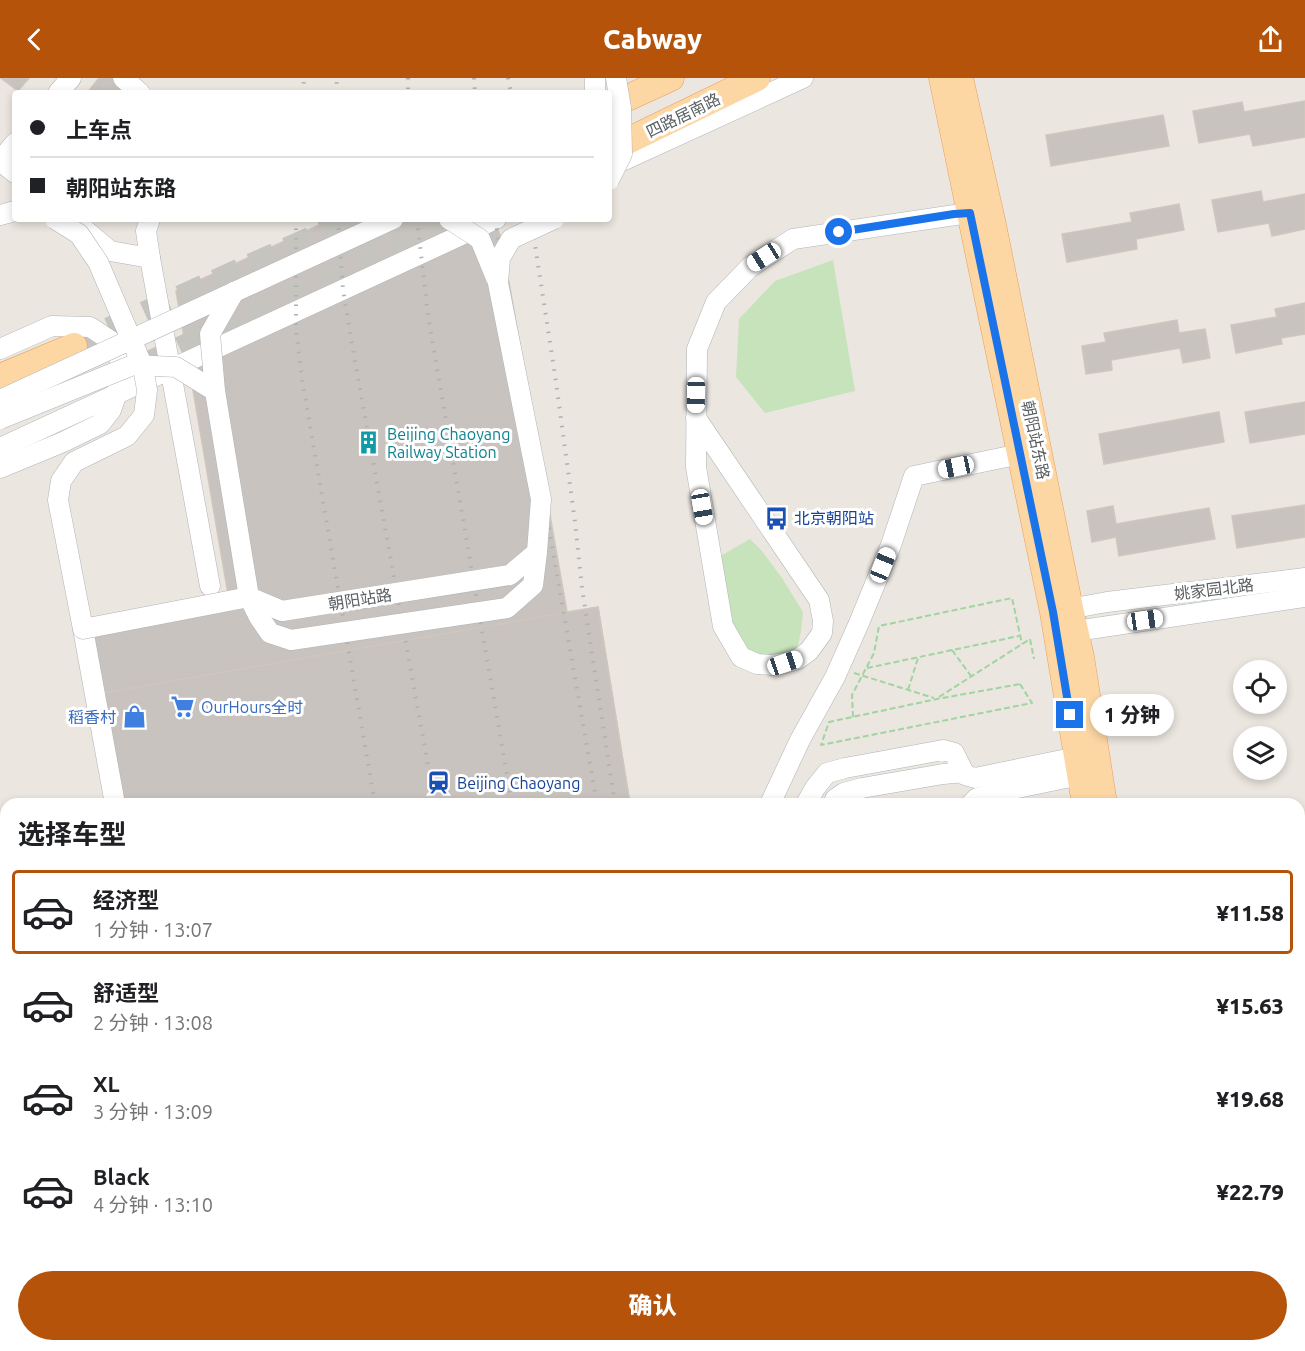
<!DOCTYPE html>
<html lang="zh">
<head>
<meta charset="utf-8">
<style>
	body { margin:0; font-family:Ubuntu,"Noto Sans SC",sans-serif; background:#f6f6f6; color:#202124; height:100vh; display:flex; flex-direction:column; font-size:22px; white-space:nowrap }
	* { box-sizing:border-box; margin:0 }
	p { font-size:20px; color:#757577 }
	.icon { flex:none; width:33px; height:33px; fill:none; stroke:currentColor; stroke-width:2; stroke-linecap:round; stroke-linejoin:round }
	.map { position:relative; flex:1; overflow:hidden }
	.side { position:absolute; left:0px; top:720px; width:1305px; height:554px; display:flex; flex-direction:column; background:#fff; border-radius:18px 18px 0 0; box-shadow:0 3px 9px #0003 }
	.side>* { flex:none }
	.top-card { position:absolute; left:12px; top:12px; width:600px; height:132px; border-radius:6px; box-shadow:0 3px 9px #0003; display:grid; align-content:center; height:132px; padding:0 18px; background:#fff }
	.controls { position:absolute; left:1233px; top:582px; display:grid; gap:12px }
	.controls a { display:grid; place-items:center; width:54px; height:54px; border-radius:50%; background:#fff; box-shadow:0 3px 9px #0003; font-size:30px }
	.end { position:absolute; width:27px; height:27px; margin:-14px; border:8px solid #1a73e8; background:#fff; box-shadow:0 0 0 3px #fff }
	.from { border-radius:50% }
	.bubble { position:absolute; height:42px; border-radius:21px; background:#fff; box-shadow:0 3px 9px #0003; font-size:20px; font-weight:800; line-height:42px; text-align:center }
	.car { position:absolute; width:18px; height:36px; margin:-18px -9px; border-radius:8px; box-shadow:0 0 4px 2px #0007; background:linear-gradient(#fff 24%,#345 0 40%,#fff 0 76%,#345 0 86%,#fff 0) }
	.top-card b { display:flex; align-items:center; gap:21px; height:57px; font-size:22px }
	.top-card b+b { border-top:2px solid #e0e0e0 }
	.top-card i { width:15px; height:15px; background:#202124 }
	ul { padding:0; list-style:none }
	li { display:flex; align-items:center; gap:18px; height:84px; margin:0 12px 9px; padding:0 6px; border:3px solid transparent; border-radius:6px }
	li div { flex:1 }
	li b { display:block; font-size:22px }
	li em { font-style:normal; font-weight:800 }
	li.active { border-color:#b45309 }
	li>.icon { width:54px; height:54px; stroke-width:1.5 }
	h2 { padding:0 18px; font-size:27px; line-height:72px }
	.action { display:flex; gap:12px; margin-top:auto; padding:12px 18px }
	.action a { flex:1; height:69px; border-radius:36px; background:#b45309; color:#fff; font-size:24px; font-weight:800; line-height:69px; text-align:center }
	header { display:flex; justify-content:space-between; align-items:center; height:78px; padding:0 18px; background:#b45309; color:#fff; font-size:27px; font-weight:800 }
	.map>svg:first-child { display:block }
	.green { fill:#c6e3bc }
	.building { fill:#c8c3bf; stroke:#cfc6be; stroke-width:1.5 }
	.lines { fill:none; stroke-linecap:round; stroke-linejoin:round }
	.major-tunnel { stroke:#c6c4bf; stroke-width:26; stroke-dasharray:26 13; stroke-linecap:butt }
	.minor-casing { stroke:#b0b4b7; stroke-width:21 }
	.major-casing { stroke:#ec9d58; stroke-width:27 }
	.path { stroke:#a0d4a0; stroke-width:2; stroke-dasharray:6 3; stroke-linecap:butt }
	.minor { stroke:#fff; stroke-width:20 }
	.major { stroke:#fcd7a4; stroke-width:26 }
	.rail { stroke:#afb0b0; stroke-width:4; stroke-dasharray:1.5 8; stroke-linecap:butt }
	.minor-bridge-casing { stroke:#b0b4b7; stroke-width:21; stroke-linecap:butt }
	.minor-bridge { stroke:#fff; stroke-width:20 }
	.route { stroke:#1a73e8; stroke-width:8 }
	.labels { text-anchor:middle; dominant-baseline:central; stroke-width:6; stroke-linejoin:round; paint-order:stroke }
	.street-label { font-size:16px; fill:#585e60; stroke:#fff }
	.culture-label { font-size:16px; fill:#0d838f; stroke:#fff; text-anchor:start }
	.transit-label { font-size:16px; fill:#164399; stroke:#fff; text-anchor:start }
	.shop-label { font-size:16px; fill:#366cbe; stroke:#fff; text-anchor:start }
</style>
</head>
<body>
<header><svg class="icon" aria-label="back" viewBox="0 0 24 24"><path d="M15 5l-7 7 7 7"/></svg>Cabway<svg class="icon" aria-label="share" viewBox="0 0 24 24"><path d="M12 15V3M7 8l5-5 5 5M5 13v7h14v-7"/></svg></header>
<div class="map">
<svg width="1305" height="1273" viewBox="0 0 1305 1273">
	<rect width="100%" height="100%" fill="#ebe6df"/>
	<g class="green">
		<polygon points="833,182 855,313 765,335 736,299 739,241 775,203"/>
		<polygon points="750,461 762,473 782,500 803,534 801,553 797,572 772,580 749,575 736,558 725,519 719,479"/>
		<polygon points="753,1268 984,1268 958,1273 739,1273 754,1270"/>
	</g>
	<g class="building">
		<polygon points="1,0 29,0 18,13"/>
		<polygon points="99,0 115,0 130,15 87,15"/>
		<polygon points="1305,23 1305,59 1253,68 1250,56 1199,65 1193,33 1242,24 1244,34"/>
		<polygon points="1163,37 1169,68 1051,88 1046,57"/>
		<polygon points="1261,113 1263,124 1305,116 1305,151 1272,158 1269,145 1218,154 1212,122"/>
		<polygon points="1179,126 1184,152 1136,161 1137,171 1067,184 1062,156 1132,144 1130,135"/>
		<polygon points="332,141 493,141 501,159 567,534 598,529 630,726 122,726 90,540 228,516 176,213"/>
		<polygon points="1305,225 1305,256 1281,260 1282,266 1236,275 1231,247 1277,239 1275,231"/>
		<polygon points="1177,242 1179,255 1205,251 1210,280 1183,285 1180,270 1111,282 1112,292 1086,296 1082,268 1106,264 1104,255"/>
		<polygon points="1305,324 1305,356 1250,365 1245,334"/>
		<polygon points="1219,334 1224,364 1104,386 1099,356"/>
		<polygon points="1305,427 1305,459 1237,470 1232,438"/>
		<polygon points="1113,428 1116,446 1209,430 1215,461 1119,478 1116,459 1092,464 1087,433"/>
		<polygon points="598,529 630,726 122,726 103,615"/>
	</g>
	<g class="lines">
		<g class="major-tunnel">
			<polyline points="74,268 357,141"/>
			<polyline points="145,288 462,141"/>
		</g>
		<defs>
			<g id="minor">
				<polyline points="123,0 140,15"/>
				<polyline points="58,15 71,0"/>
				<polyline points="15,65 0,83 15,95"/>
				<polyline points="609,89 803,0"/>
				<polyline points="0,137 15,133"/>
				<polyline points="72,141 110,173 150,180"/>
				<polyline points="150,141 146,153 150,180 210,508"/>
				<polyline points="0,271 52,248 90,249 114,265 120,284 118,312 111,332 100,346 63,364 0,390"/>
				<polyline points="696,340 819,522 823,543 822,555 809,573 798,581 785,585 772,587 757,586 741,579 723,548 696,389 697,271 716,224 750,189 793,161 982,133"/>
				<polyline points="0,370 496,141"/>
				<polyline points="1058,533 1107,524 1305,500"/>
				<polyline points="83,551 115,726"/>
				<polyline points="1062,555 1305,519"/>
				<polyline points="770,726 800,662 835,599 859,545 891,467 914,398 1020,376"/>
				<polyline points="806,726 815,710 827,695 845,690 943,672 954,675 965,697 975,700 1077,679"/>
				<polyline points="834,726 835,721 844,715 862,710 943,696 964,694"/>
				<polyline points="971,726 977,720 998,714 1080,697"/>
				<polyline points="1299,1173 1305,1172"/>
			</g>
			<g id="major">
				<polyline points="942,0 1053,534 1085,726"/>
				<polyline points="960,0 993,147 1070,530 1081,579 1104,726"/>
				<polyline points="623,22 671,0"/>
				<polyline points="609,72 757,0"/>
				<polyline points="0,299 74,268"/>
				<polyline points="1179,1268 1180,1273"/>
				<polyline points="1198,1268 1199,1273"/>
				<polyline points="366,1273 367,1268"/>
				<polyline points="384,1273 386,1268"/>
			</g>
		</defs>
		<use href="#minor" class="minor-casing"/>
		<use href="#major" class="major-casing"/>
		<g class="path">
			<polyline points="952,572 971,598"/>
			<polyline points="867,590 1019,558"/>
			<polyline points="854,595 934,620"/>
			<polygon points="1020,606 1032,625 821,667 829,644 937,621"/>
			<polyline points="908,612 918,580"/>
			<polyline points="939,619 1030,561 1034,581"/>
			<polyline points="853,639 852,617 874,575 879,548 1012,520 1022,566"/>
		</g>
		<use href="#minor" class="minor"/>
		<use href="#major" class="major"/>
		<g class="rail">
			<polyline points="408,0 408,15"/>
			<polyline points="474,0 475,15"/>
			<polyline points="508,0 511,15"/>
			<polyline points="303,15 304,0"/>
			<polyline points="336,15 337,0"/>
			<polyline points="296,141 296,252 302,301 375,726"/>
			<polyline points="338,141 343,212 354,278 435,726"/>
			<polyline points="417,141 428,238 512,726"/>
			<polyline points="495,141 597,726"/>
			<polyline points="531,141 555,297 575,444 582,510 615,726"/>
			<polyline points="480,1268 481,1273"/>
			<polyline points="551,1268 553,1273"/>
			<polyline points="613,1268 614,1273"/>
			<polyline points="691,1268 692,1273"/>
			<polyline points="705,1268 706,1273"/>
		</g>
		<defs>
			<g id="minor-bridge">
				<polyline points="595,15 595,0"/>
				<polyline points="609,102 622,76 621,30 616,0"/>
				<polyline points="55,141 79,156 98,184 143,289 147,312 144,337 127,358 74,384 61,403 58,422 83,551 249,519"/>
				<polyline points="449,141 480,161 496,200"/>
				<polyline points="215,313 210,256 234,214"/>
				<polyline points="0,322 393,141"/>
				<polyline points="0,341 133,287 176,289 215,313 249,519 282,533 510,497 537,474 541,421 498,205 500,180 511,161 554,141"/>
				<polyline points="249,519 259,539 270,555 291,562 507,530 533,507 537,474"/>
			</g>
		</defs>
		<use href="#minor-bridge" class="minor-bridge-casing"/>
		<use href="#minor-bridge" class="minor-bridge"/>
	</g>
	<g class="lines">
		<polyline class="route" points="839,154 954,136 970,135 1053,534 1070,637"/>
	</g>
	<defs>
		<symbol id="building-bare" viewBox="-9 -9 18 18"><path d="M-4-6H4V6H1V3H-1V6H-4ZM-2.5-4.3h1.7v1.8h-1.7ZM.8-4.3h1.7v1.8H.8ZM-2.5-1h1.7V.8h-1.7ZM.8-1h1.7V.8H.8Z" fill="#0f9aa8" stroke="#fff" stroke-width="2.5" paint-order="stroke"/></symbol>
		<symbol id="bus-bare" viewBox="-9 -9 18 18"><path d="M-5-6H5V4H4V6H2V4H-2V6H-4V4H-5ZM-3.5-4V0h7V-4ZM-3.5 1.2v1.5H-2V1.2ZM2 1.2v1.5H3.5V1.2Z" fill="#1a4fb4" stroke="#fff" stroke-width="2.5" paint-order="stroke"/></symbol>
		<symbol id="supermarket-bare" viewBox="-9 -9 18 18"><path d="M-6-5.5h2.5l.6 2H6L4.5 2H-2.5L-4.4-4H-6ZM-1.5 3.2a1.3 1.3 0 1 0 .1 0ZM3 3.2a1.3 1.3 0 1 0 .1 0Z" fill="#3f7fe0" stroke="#fff" stroke-width="2.5" paint-order="stroke"/></symbol>
		<symbol id="shop-bare" viewBox="-9 -9 18 18"><path d="M-5-2.5h2.3a2.7 3.5 0 0 1 5.4 0H5L5.5 6h-11ZM-1.5-2.5h3a1.5 2.3 0 0 0-3 0Z" fill="#3f7fe0" stroke="#fff" stroke-width="2.5" paint-order="stroke"/></symbol>
		<symbol id="station-bare" viewBox="-9 -9 18 18"><path d="M-3-6H3Q5-6 5-4V2Q5 4 3 4L4.5 6H3L1.5 4h-3L-3 6H-4.5L-3 4Q-5 4-5 2V-4Q-5-6-3-6ZM-3.5-4v3h7v-3ZM-3.5 1v1.5H-2V1ZM2 1v1.5H3.5V1Z" fill="#1a4fb4" stroke="#fff" stroke-width="2.5" paint-order="stroke"/></symbol>
	</defs>
	<g fill-rule="evenodd">
		<use href="#building-bare" x="352" y="348" width="33" height="33"/>
		<use href="#bus-bare" x="760" y="424" width="33" height="33"/>
		<use href="#supermarket-bare" x="166" y="612" width="33" height="33"/>
		<use href="#shop-bare" x="118" y="622" width="33" height="33"/>
		<use href="#station-bare" x="422" y="688" width="33" height="33"/>
	</g>
	<g class="labels">
		<g class="street-label">
			<text transform="translate(683 37) rotate(-26)">四路居南路</text>
			<text transform="translate(1036 362) rotate(78)">朝阳站东路</text>
			<text transform="translate(1214 511) rotate(-7)">姚家园北路</text>
			<text transform="translate(360 521) rotate(-9)">朝阳站路</text>
		</g>
		<g class="culture-label">
			<text x="387" y="356">Beijing Chaoyang<tspan x="387" dy="18">Railway Station</tspan></text>
		</g>
		<g class="transit-label">
			<text x="794" y="440">北京朝阳站</text>
			<text x="457" y="705">Beijing Chaoyang</text>
		</g>
		<g class="shop-label">
			<text x="201" y="629">OurHours全时</text>
			<text x="116" y="639" text-anchor="end">稻香村</text>
		</g>
	</g>
</svg>
<div class="controls">
<a><svg class="icon" aria-label="locate" viewBox="0 0 24 24"><circle cx="12" cy="12" r="6"/><path d="M12 2v4M12 18v4M2 12h4M18 12h4"/></svg></a>
<a><svg class="icon" aria-label="layers" viewBox="0 0 24 24"><path d="M12 4l9 5-9 5-9-5zM3 14l9 5 9-5"/></svg></a>
</div>
<i class="end from" style="left:839px;top:154px"></i>
<i class="end" style="left:1070px;top:637px"></i>
<div class="bubble" style="left:1090px;top:616px;width:84px">1 分钟</div>
<i class="car" style="left:764px;top:179px;rotate:238deg"></i>
<i class="car" style="left:696px;top:317px;rotate:181deg"></i>
<i class="car" style="left:956px;top:389px;rotate:258deg"></i>
<i class="car" style="left:702px;top:429px;rotate:170deg"></i>
<i class="car" style="left:883px;top:487px;rotate:22deg"></i>
<i class="car" style="left:1145px;top:542px;rotate:82deg"></i>
<i class="car" style="left:785px;top:585px;rotate:71deg"></i>
<div class="top-card">
<b><i class="from"></i>上车点</b>
<b><i></i>朝阳站东路</b>
</div>
<section class="side">
<h2>选择车型</h2>
<ul>
<li class="active"><svg class="icon" aria-label="car" viewBox="0 0 24 24"><path d="M5 17H2v-5l4-1 3-4h7l3 4 3 1v5h-3M9 17h6M6 11h13"/><circle cx="7" cy="17" r="2"/><circle cx="17" cy="17" r="2"/></svg><div><b>经济型</b><p>1 分钟 · 13:07</p></div><em>¥11.58</em></li>
<li><svg class="icon" aria-label="car" viewBox="0 0 24 24"><path d="M5 17H2v-5l4-1 3-4h7l3 4 3 1v5h-3M9 17h6M6 11h13"/><circle cx="7" cy="17" r="2"/><circle cx="17" cy="17" r="2"/></svg><div><b>舒适型</b><p>2 分钟 · 13:08</p></div><em>¥15.63</em></li>
<li><svg class="icon" aria-label="car" viewBox="0 0 24 24"><path d="M5 17H2v-5l4-1 3-4h7l3 4 3 1v5h-3M9 17h6M6 11h13"/><circle cx="7" cy="17" r="2"/><circle cx="17" cy="17" r="2"/></svg><div><b>XL</b><p>3 分钟 · 13:09</p></div><em>¥19.68</em></li>
<li><svg class="icon" aria-label="car" viewBox="0 0 24 24"><path d="M5 17H2v-5l4-1 3-4h7l3 4 3 1v5h-3M9 17h6M6 11h13"/><circle cx="7" cy="17" r="2"/><circle cx="17" cy="17" r="2"/></svg><div><b>Black</b><p>4 分钟 · 13:10</p></div><em>¥22.79</em></li>
</ul>
<div class="action"><a>确认</a></div>
</section>
</div>
</body>
</html>
